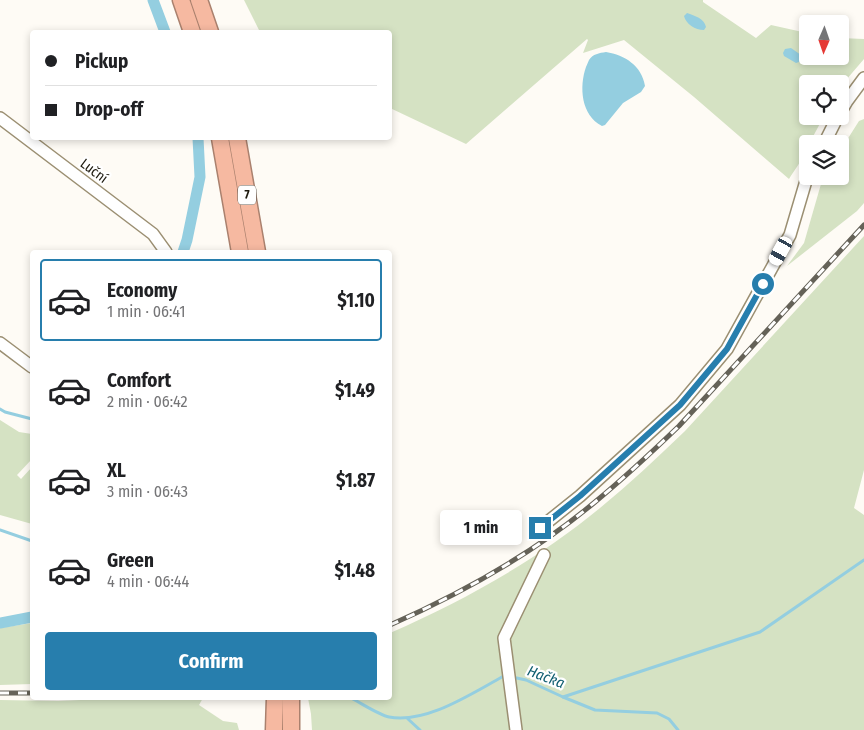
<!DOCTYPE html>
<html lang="en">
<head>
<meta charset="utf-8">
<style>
	body { margin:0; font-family:"Fira Sans Condensed",sans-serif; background:#f2f2f2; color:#202124; height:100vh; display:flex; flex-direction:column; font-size:19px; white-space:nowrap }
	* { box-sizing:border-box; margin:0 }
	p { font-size:16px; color:#757577 }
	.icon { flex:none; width:28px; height:28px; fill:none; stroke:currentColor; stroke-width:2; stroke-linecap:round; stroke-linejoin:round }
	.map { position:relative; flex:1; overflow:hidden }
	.panel { position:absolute; left:30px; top:250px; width:362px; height:450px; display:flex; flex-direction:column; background:#fff; border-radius:5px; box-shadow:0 2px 8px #0003 }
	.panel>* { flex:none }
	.guide { position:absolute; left:30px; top:30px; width:362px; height:110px; border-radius:5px; box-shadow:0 2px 8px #0003; display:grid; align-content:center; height:110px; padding:0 15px; background:#fff }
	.needle { width:32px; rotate:182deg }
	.fabs { position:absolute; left:799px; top:15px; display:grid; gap:10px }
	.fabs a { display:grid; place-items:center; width:50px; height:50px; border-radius:5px; background:#fff; box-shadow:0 2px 8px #0003; font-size:25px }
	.end { position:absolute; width:22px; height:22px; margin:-11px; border:6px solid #277ead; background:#fff; box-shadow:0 0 0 2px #fff }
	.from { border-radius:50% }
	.bubble { position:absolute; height:35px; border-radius:5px; background:#fff; box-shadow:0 2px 8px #0003; font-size:16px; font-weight:700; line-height:35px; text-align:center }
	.car { position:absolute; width:15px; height:30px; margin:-15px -8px; border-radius:6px; box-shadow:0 0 4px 1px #0007; background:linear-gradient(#fff 24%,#345 0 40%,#fff 0 76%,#345 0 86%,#fff 0) }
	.guide b { display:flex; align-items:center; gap:18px; height:48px; font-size:19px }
	.guide b+b { border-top:1px solid #e0e0e0 }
	.guide i { width:12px; height:12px; background:#202124 }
	ul { padding:9px 0 0; list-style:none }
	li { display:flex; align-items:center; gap:15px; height:82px; margin:0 10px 8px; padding:0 5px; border:2px solid transparent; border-radius:5px }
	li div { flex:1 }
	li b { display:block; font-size:19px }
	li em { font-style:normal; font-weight:700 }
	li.on { border-color:#277ead }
	li>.icon { width:45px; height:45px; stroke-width:1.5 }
	.cta { display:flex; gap:10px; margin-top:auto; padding:10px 15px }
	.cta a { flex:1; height:58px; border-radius:5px; background:#277ead; color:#fff; font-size:20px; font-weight:700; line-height:58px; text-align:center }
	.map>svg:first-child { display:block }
	.green { fill:#d5e2c3 }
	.water { fill:#94cee0 }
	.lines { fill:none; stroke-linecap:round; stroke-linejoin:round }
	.stream { stroke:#94cee0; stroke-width:3 }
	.canal { stroke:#94cee0; stroke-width:11 }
	.minor-casing { stroke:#9b8f72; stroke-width:14 }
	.highway-casing { stroke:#aa816e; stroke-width:19 }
	.minor { stroke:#fff; stroke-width:11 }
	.highway { stroke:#f6b9a1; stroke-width:16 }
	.rail-casing { stroke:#656258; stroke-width:5 }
	.rail { stroke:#fff; stroke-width:3; stroke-dasharray:9; stroke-linecap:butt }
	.route { stroke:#277ead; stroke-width:6 }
	.labels { text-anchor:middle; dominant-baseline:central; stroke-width:4.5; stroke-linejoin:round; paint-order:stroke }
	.shield { fill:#fff; stroke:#625f56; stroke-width:1 }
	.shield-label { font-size:12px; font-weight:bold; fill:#1e1a0e }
	.street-label { font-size:14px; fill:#1e1a0e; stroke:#fff }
	.water-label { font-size:15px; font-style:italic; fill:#105e71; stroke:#fff }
</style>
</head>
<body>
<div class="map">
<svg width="864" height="730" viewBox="0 0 864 730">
	<rect width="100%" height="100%" fill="#fefbf5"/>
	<g class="green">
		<path d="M244,0H703V2L756,38L771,25L807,33L808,56H840V38L864,39V59L840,87V84H808V116H824L809,144H808C807,154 795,169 789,179L694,97L624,40L583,53L588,40L587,39L466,144L390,108V32H260Z"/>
		<polygon points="864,119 864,203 857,211 787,266 804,243 823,177 823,176 840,176 840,151 859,121"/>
		<path d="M864,236V470L854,508L864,515V730H312L311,714L308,698H390V633C465,600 537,560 600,508C629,484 657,458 685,431Z"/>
		<polygon points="0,420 19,432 32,434 32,459 17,475 21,479 32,467 32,524 0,515"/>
		<polygon points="32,623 32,684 0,685 0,628"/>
		<polygon points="126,698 203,698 199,705 223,721 237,723 239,730 0,730 0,700 58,701"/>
	</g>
	<g class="water">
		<path d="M687,13C695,16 704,18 706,27L704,30C695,30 686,24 684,16Z"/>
		<polygon points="791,48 801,55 802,59 799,62 796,63 784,56 783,53 785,49"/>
		<path d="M606,52C625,55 642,66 645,86L641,92L623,103L605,125L602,126C581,115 579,87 586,67C587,65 588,62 589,60C593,54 599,53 606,52Z"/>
	</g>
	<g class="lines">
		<g class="stream">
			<polyline points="0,409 5,412 32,419"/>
			<polyline points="0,530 32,541"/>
			<polyline points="512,677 526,680 563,697 595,710 657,713 669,719 678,730"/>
			<polyline points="563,697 760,632 864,560"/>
			<path d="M351,698C361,703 379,715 389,717C427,724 472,693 504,676H506"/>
			<polyline points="408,719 420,730"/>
		</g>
		<g class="canal">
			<polyline points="153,0 165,32"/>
			<polyline points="183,252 187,240 200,177 198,138"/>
			<polyline points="0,623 32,617"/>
		</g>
		<defs>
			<g id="minor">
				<polyline points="840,113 847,101 864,78"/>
				<polyline points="0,118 153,234 166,252"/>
				<polyline points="824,144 838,116"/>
				<polyline points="0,343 32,367"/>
				<polyline points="540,528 580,496 680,405 727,349 790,235 808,174"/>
				<polyline points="516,730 504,638 544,555"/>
			</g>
			<g id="highway">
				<polyline points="181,0 192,32"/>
				<polyline points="199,0 210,32"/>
				<polyline points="220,138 240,252"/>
				<polyline points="237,138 257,252"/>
				<polyline points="274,730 275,698"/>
				<polyline points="291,730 291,698"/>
			</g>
		</defs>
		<use href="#minor" class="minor-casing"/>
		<use href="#highway" class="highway-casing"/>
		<use href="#minor" class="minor"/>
		<use href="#highway" class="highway"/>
		<defs>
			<g id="rail">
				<path d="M390,625C462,593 534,553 595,502C624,478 652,452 679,426L864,225"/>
				<polyline points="0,693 32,693"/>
			</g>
		</defs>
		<use href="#rail" class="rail-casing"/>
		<use href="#rail" class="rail"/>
	</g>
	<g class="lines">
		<polyline class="route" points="540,528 580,496 680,405 727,349 763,284"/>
	</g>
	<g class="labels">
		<rect class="shield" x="238" y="185.5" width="18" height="19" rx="4"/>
		<g class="shield-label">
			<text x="247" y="195">7</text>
		</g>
		<g class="street-label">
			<text transform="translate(94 171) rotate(37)">Luční</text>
		</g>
		<g class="water-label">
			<text transform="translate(546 677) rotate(21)">Hačka</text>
		</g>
	</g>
</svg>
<div class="fabs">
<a><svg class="needle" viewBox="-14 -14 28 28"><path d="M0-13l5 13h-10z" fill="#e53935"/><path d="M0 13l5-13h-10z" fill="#757577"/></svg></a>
<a><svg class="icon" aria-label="locate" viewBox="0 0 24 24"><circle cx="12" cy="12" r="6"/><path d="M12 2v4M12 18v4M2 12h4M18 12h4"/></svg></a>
<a><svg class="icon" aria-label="layers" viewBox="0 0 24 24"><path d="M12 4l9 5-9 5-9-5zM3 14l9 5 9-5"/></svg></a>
</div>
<i class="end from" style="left:763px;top:284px"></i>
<i class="end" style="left:540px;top:528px"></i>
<div class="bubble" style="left:440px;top:510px;width:82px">1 min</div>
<i class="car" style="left:781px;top:251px;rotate:209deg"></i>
<div class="guide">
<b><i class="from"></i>Pickup</b>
<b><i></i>Drop-off</b>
</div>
<section class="panel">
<ul>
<li class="on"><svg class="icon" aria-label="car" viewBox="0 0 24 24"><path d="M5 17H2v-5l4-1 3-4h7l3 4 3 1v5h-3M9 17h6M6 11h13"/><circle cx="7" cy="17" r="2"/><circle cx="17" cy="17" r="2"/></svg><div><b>Economy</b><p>1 min · 06:41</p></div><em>$1.10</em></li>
<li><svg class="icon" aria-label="car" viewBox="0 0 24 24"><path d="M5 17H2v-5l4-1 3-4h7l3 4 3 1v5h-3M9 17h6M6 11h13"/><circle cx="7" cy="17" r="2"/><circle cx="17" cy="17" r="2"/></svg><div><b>Comfort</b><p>2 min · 06:42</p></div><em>$1.49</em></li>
<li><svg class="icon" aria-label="car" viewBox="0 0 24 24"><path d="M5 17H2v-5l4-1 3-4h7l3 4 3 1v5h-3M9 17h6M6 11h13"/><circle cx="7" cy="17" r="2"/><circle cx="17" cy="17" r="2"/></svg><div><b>XL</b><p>3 min · 06:43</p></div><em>$1.87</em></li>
<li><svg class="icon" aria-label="car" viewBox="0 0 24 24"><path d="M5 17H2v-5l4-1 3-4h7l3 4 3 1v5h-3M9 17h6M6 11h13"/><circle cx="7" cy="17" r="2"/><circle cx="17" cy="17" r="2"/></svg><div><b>Green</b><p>4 min · 06:44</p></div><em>$1.48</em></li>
</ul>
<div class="cta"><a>Confirm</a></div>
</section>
</div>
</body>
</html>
